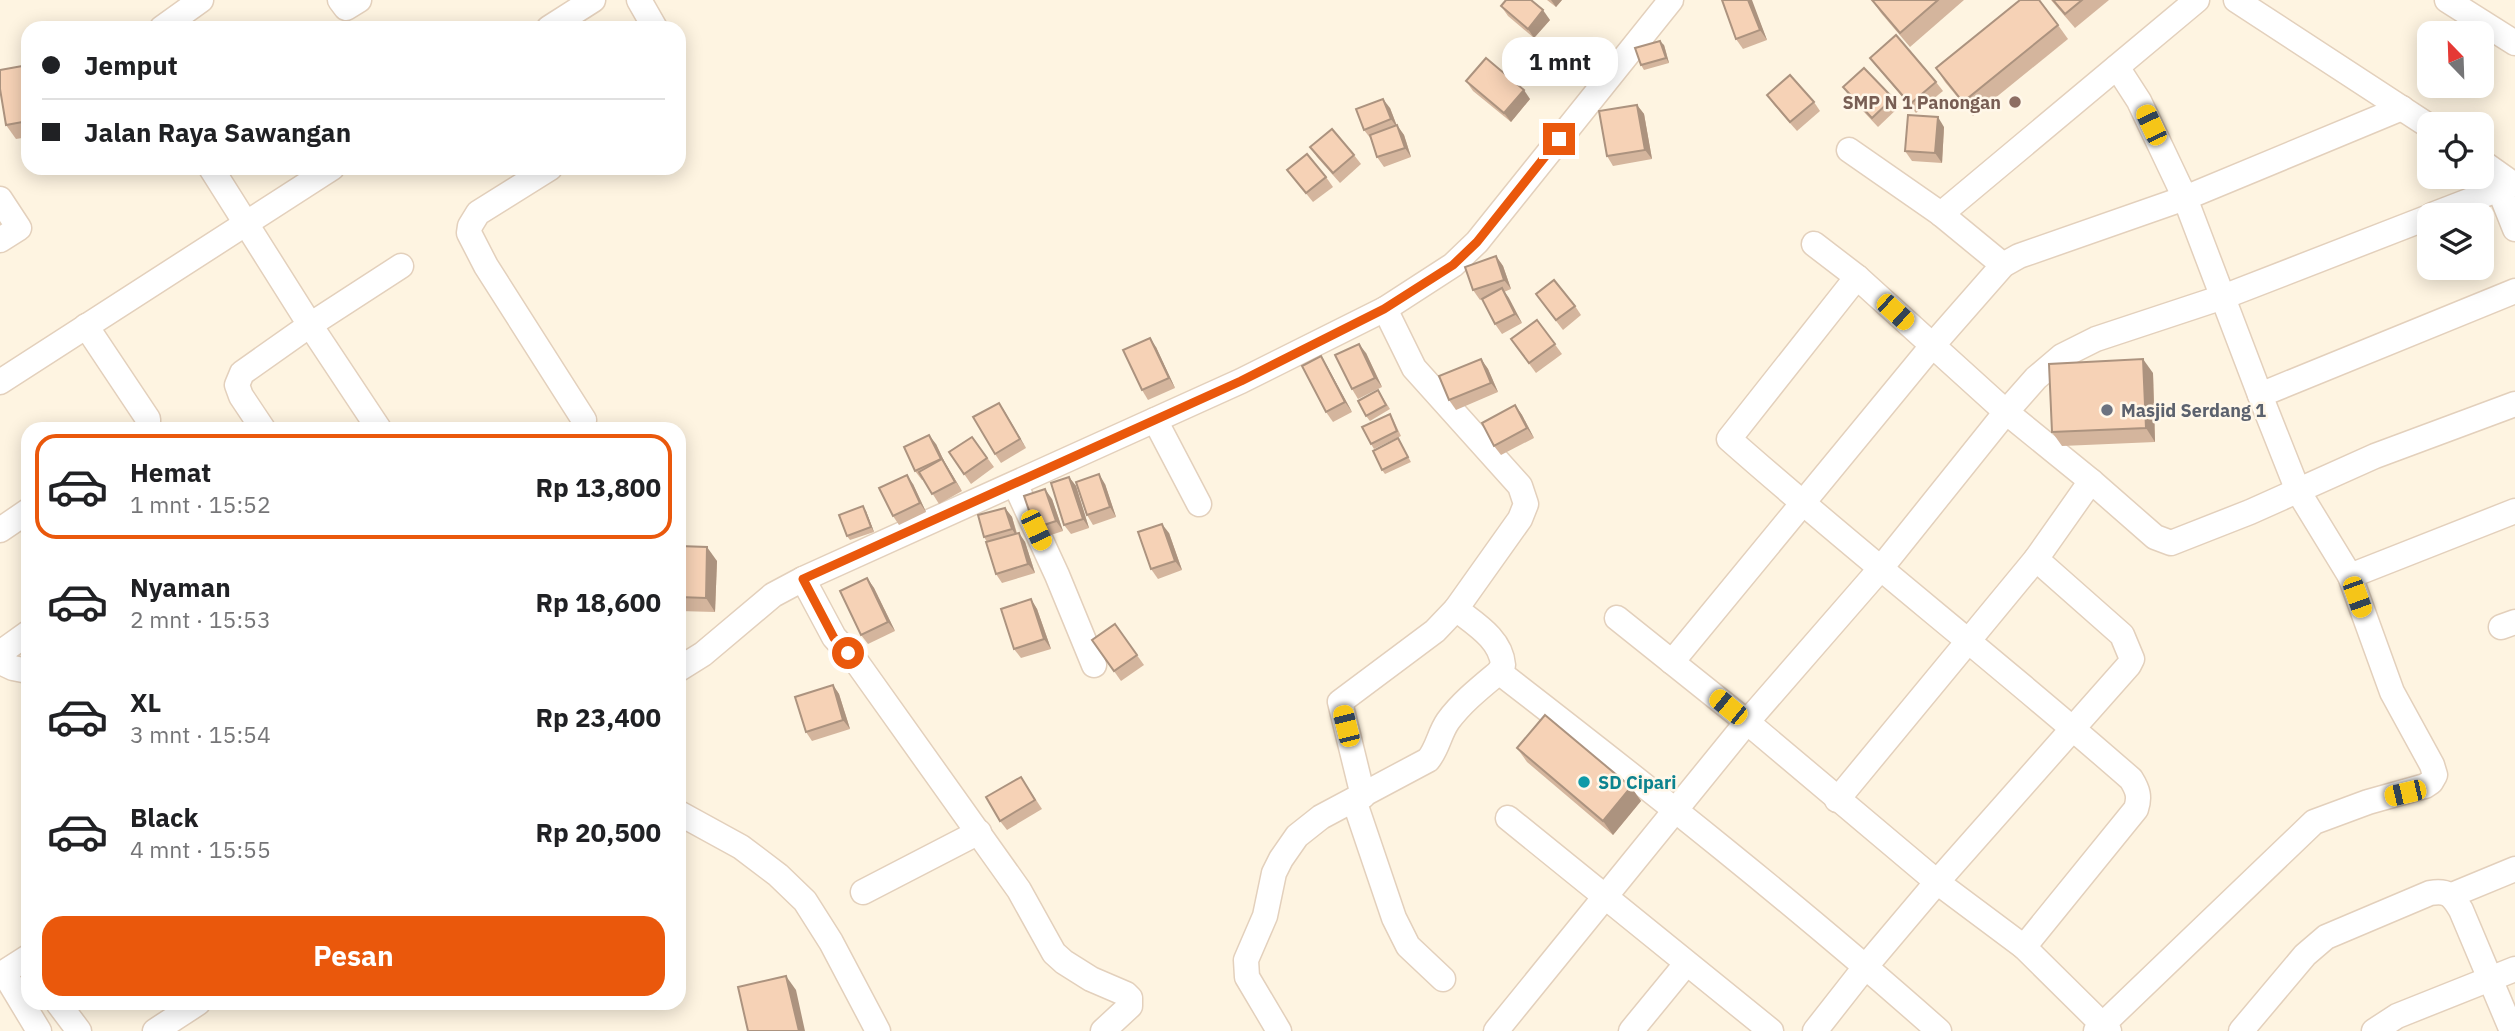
<!DOCTYPE html>
<html lang="id">
<head>
<meta charset="utf-8">
<style>
	body { margin:0; font-family:"IBM Plex Sans",sans-serif; background:#f2f2f2; color:#202124; height:100vh; display:flex; flex-direction:column; font-size:26px; white-space:nowrap }
	* { box-sizing:border-box; margin:0 }
	p { font-size:23px; color:#757577 }
	.icon { flex:none; width:38px; height:38px; fill:none; stroke:currentColor; stroke-width:2; stroke-linecap:round; stroke-linejoin:round }
	.map { position:relative; flex:1; overflow:hidden }
	.drawer { position:absolute; left:21px; top:422px; width:665px; height:588px; display:flex; flex-direction:column; background:#fff; border-radius:21px; box-shadow:0 4px 18px #0003 }
	.drawer>* { flex:none }
	.guide { position:absolute; left:21px; top:21px; width:665px; height:154px; border-radius:21px; box-shadow:0 4px 18px #0003; display:grid; align-content:center; height:154px; padding:0 21px; background:#fff }
	.needle { width:46px; rotate:337deg }
	.fabs { position:absolute; left:2417px; top:21px; display:grid; gap:14px }
	.fabs a { display:grid; place-items:center; width:77px; height:77px; border-radius:14px; background:#fff; box-shadow:0 4px 18px #0003; font-size:35px }
	.end { position:absolute; width:32px; height:32px; margin:-16px; border:9px solid #ea580c; background:#fff; box-shadow:0 0 0 4px #fff }
	.from { border-radius:50% }
	.bubble { position:absolute; height:49px; border-radius:21px; background:#fff; box-shadow:0 4px 18px #0003; font-size:23px; font-weight:800; line-height:49px; text-align:center }
	.car { position:absolute; width:21px; height:42px; margin:-21px -10px; border-radius:9px; box-shadow:0 0 5px 2px #0007; background:linear-gradient(#f5c518 24%,#345 0 40%,#f5c518 0 76%,#345 0 86%,#f5c518 0) }
	.guide b { display:flex; align-items:center; gap:24px; height:66px; font-size:26px }
	.guide b+b { border-top:2px solid #e0e0e0 }
	.guide i { width:18px; height:18px; background:#202124 }
	ul { padding:12px 0 0; list-style:none }
	li { display:flex; align-items:center; gap:21px; height:105px; margin:0 14px 10px; padding:0 7px; border:4px solid transparent; border-radius:21px }
	li div { flex:1 }
	li b { display:block; font-size:26px }
	li em { font-style:normal; font-weight:800 }
	li.current { border-color:#ea580c }
	li>.icon { width:63px; height:63px; stroke-width:1.5 }
	.primary-button { display:flex; gap:14px; margin-top:auto; padding:14px 21px }
	.primary-button a { flex:1; height:80px; border-radius:21px; background:#ea580c; color:#fff; font-size:28px; font-weight:800; line-height:80px; text-align:center }
	.map>svg:first-child { display:block }
	.lines { fill:none; stroke-linecap:round; stroke-linejoin:round }
	.minor-casing { stroke:#e3d0bc; stroke-width:27 }
	.minor { stroke:#fff; stroke-width:24 }
	.wall { fill:#d4b59d }
	.shaded-wall { fill:#ac937f }
	.building { fill:#f6d2b6; stroke:#ac937f; stroke-width:2 }
	.route { stroke:#ea580c; stroke-width:9 }
	.education-dot { fill:#8d6e63; stroke:#fff7e9; stroke-width:2.5 }
	.worship-dot { fill:#6b7280; stroke:#fff7e9; stroke-width:2.5 }
	.culture-dot { fill:#0f9aa8; stroke:#fff7e9; stroke-width:2.5 }
	.labels { text-anchor:middle; dominant-baseline:central; stroke-width:5; stroke-linejoin:round; paint-order:stroke }
	.education-label { font-size:18px; font-weight:bold; fill:#785e54; stroke:#fff7e9; text-anchor:end }
	.worship-label { font-size:18px; font-weight:bold; fill:#5b616d; stroke:#fff7e9; text-anchor:start }
	.culture-label { font-size:18px; font-weight:bold; fill:#0d838f; stroke:#fff7e9; text-anchor:start }
</style>
</head>
<body>
<div class="map">
<svg width="2515" height="1031" viewBox="0 0 2515 1031">
	<rect width="100%" height="100%" fill="#fef4e1"/>
	<g class="lines">
		<defs>
			<g id="minor">
				<polyline points="340,0 346,8 359,0"/>
				<polyline points="639,0 655,28"/>
				<polyline points="2236,0 2429,126"/>
				<polyline points="2447,0 2515,43"/>
				<polyline points="162,28 201,0"/>
				<polyline points="549,28 593,0"/>
				<polyline points="1849,150 1941,214 2003,265"/>
				<polyline points="2482,162 2513,184"/>
				<polyline points="211,168 310,325 242,373 237,385 241,396 263,429"/>
				<polyline points="550,168 478,213 470,226 469,233 486,266 584,420"/>
				<polyline points="2499,189 2515,229"/>
				<polyline points="0,199 19,228 0,240"/>
				<polyline points="1941,214 2197,0"/>
				<polyline points="2432,215 2515,183"/>
				<polyline points="1814,244 1857,277 2006,412 2091,481 2155,537 2171,543 2250,512 2375,456 2515,404"/>
				<path d="M1857,277L1729,439C1860,555 1999,663 2131,779C2138,790 2140,797 2136,809L2024,947"/>
				<polyline points="86,326 148,419 148,429"/>
				<polyline points="0,382 332,168"/>
				<polyline points="2260,395 2515,291"/>
				<polyline points="1155,420 1199,504"/>
				<polyline points="379,429 310,325 401,266"/>
				<polyline points="1015,484 1057,575 1094,665"/>
				<polyline points="0,530 28,511"/>
				<polyline points="2036,559 2122,635 2132,659 2129,665 1937,882 2024,947 2109,1031"/>
				<polyline points="2350,576 2515,511"/>
				<polyline points="803,579 834,637 858,664 1019,890 1054,953 1064,962 1091,979 1126,994 1130,998 1130,1006 1103,1031"/>
				<polyline points="1617,618 1747,722 1937,882 1866,966 1815,1031"/>
				<polyline points="2501,627 2515,622"/>
				<polyline points="0,653 28,633"/>
				<polyline points="0,662 13,668 28,671"/>
				<polyline points="1672,662 1932,346 2003,265 2019,256 2185,198 2402,108"/>
				<polyline points="679,669 703,654 773,595 803,579 1241,381 1385,309 1453,265 1477,242 1671,0"/>
				<path d="M1499,672C1649,788 1797,905 1939,1031"/>
				<polyline points="1363,796 1340,702 1435,631 1456,609"/>
				<polyline points="1354,800 1394,918 1408,946 1443,979"/>
				<polyline points="1837,800 2036,559 2091,481"/>
				<polyline points="679,813 741,847 778,875 805,901 831,942 878,1031"/>
				<polyline points="1508,818 1771,1031"/>
				<polyline points="863,892 979,832"/>
				<polyline points="2452,895 2515,869"/>
				<polyline points="4,973 39,1031"/>
				<polyline points="0,975 28,957"/>
				<polyline points="58,1003 79,1031"/>
				<polyline points="155,1031 198,1003"/>
				<path d="M1279,1031L1247,977L1246,960L1265,916L1274,873L1281,859L1297,836L1321,817L1428,760C1438,748 1439,734 1448,721C1462,702 1481,687 1499,672L1503,665C1501,639 1475,624 1456,609L1520,519L1526,504L1520,486L1414,368L1385,309"/>
				<polyline points="1496,1031 1747,722 1881,568 2006,412 2036,378 2062,356 2096,339 2223,297 2429,217"/>
				<polyline points="1631,1031 1686,964"/>
				<polyline points="2096,1031 2314,822 2368,802 2425,786 2431,782 2435,775 2432,765 2392,692 2350,576 2298,491 2260,395 2185,198 2139,101 2117,67"/>
				<path d="M2241,1031L2305,955L2326,937L2430,893C2448,890 2452,895 2461,910L2512,1031"/>
				<polyline points="2374,1031 2397,1016 2515,969"/>
			</g>
		</defs>
		<use href="#minor" class="minor-casing"/>
		<use href="#minor" class="minor"/>
	</g>
	<g class="wall">
		<polygon points="1547,0 1562,0 1556,7"/>
		<polygon points="1722,0 1751,0 1767,40 1743,49 1736,39"/>
		<polygon points="1872,0 1964,0 1910,47 1881,13"/>
		<polygon points="2051,0 2109,0 2075,28"/>
		<polygon points="1501,6 1550,20 1534,38 1508,16"/>
		<polygon points="2058,25 2068,39 1973,116 1945,82 1936,68"/>
		<polygon points="1664,45 1669,63 1644,70 1641,65"/>
		<polygon points="1870,58 1936,82 1943,91 1916,113 1877,67"/>
		<polygon points="28,65 28,137 16,139 6,125"/>
		<polygon points="1466,81 1530,99 1511,122 1473,91"/>
		<polygon points="1843,87 1893,98 1899,107 1878,127 1850,97"/>
		<polygon points="1767,95 1814,102 1820,111 1797,131 1774,105"/>
		<polygon points="1637,105 1644,114 1652,159 1613,166 1607,156"/>
		<polygon points="1390,108 1397,126 1404,135 1411,157 1384,167 1377,157 1371,139 1364,130"/>
		<polygon points="1944,127 1942,163 1912,161 1905,151"/>
		<polygon points="1310,147 1354,155 1361,164 1340,183 1317,157"/>
		<polygon points="1287,170 1326,177 1333,187 1313,202"/>
		<polygon points="1496,256 1503,266 1511,289 1504,292 1522,323 1502,334 1495,324 1483,299 1480,300 1473,290"/>
		<polygon points="1543,304 1575,306 1581,315 1563,330"/>
		<polygon points="1537,320 1562,354 1536,373 1511,339"/>
		<polygon points="1156,347 1175,388 1148,400 1142,390"/>
		<polygon points="1366,353 1382,387 1358,399 1352,389"/>
		<polygon points="1321,356 1327,366 1352,412 1333,422 1326,412"/>
		<polygon points="1481,359 1488,369 1498,392 1456,410 1449,400"/>
		<polygon points="2153,373 2155,442 2062,446 2052,432"/>
		<polygon points="1378,390 1390,409 1370,421 1366,416"/>
		<polygon points="999,403 1026,448 1001,463 995,454"/>
		<polygon points="1515,405 1522,415 1534,438 1501,455 1494,446"/>
		<polygon points="1393,419 1401,436 1374,449 1371,444"/>
		<polygon points="972,437 994,467 971,484 949,452"/>
		<polygon points="1398,438 1411,462 1385,474 1382,470"/>
		<polygon points="936,444 944,461 962,491 939,504 924,480 922,480 915,471"/>
		<polygon points="1069,477 1076,486 1089,528 1071,534 1064,525"/>
		<polygon points="913,484 926,512 899,525 893,516"/>
		<polygon points="1105,484 1116,517 1093,525 1087,515"/>
		<polygon points="1052,499 1063,531 1042,538 1035,528"/>
		<polygon points="1005,508 1012,517 1017,533 1019,533 1025,542 1035,573 1002,583 996,574 987,542 984,537"/>
		<polygon points="866,511 874,532 850,540 847,536"/>
		<polygon points="1169,533 1182,570 1158,579 1151,569"/>
		<polygon points="679,546 717,561 715,612 679,611"/>
		<polygon points="867,578 874,588 895,631 868,644 861,635"/>
		<polygon points="1031,599 1037,609 1051,649 1021,658 1014,649"/>
		<polygon points="1115,624 1144,665 1121,681 1092,640"/>
		<polygon points="833,685 839,694 850,729 812,741 806,732"/>
		<polygon points="679,706 683,713 679,715"/>
		<polygon points="1517,748 1631,787 1641,801 1613,835 1527,762"/>
		<polygon points="1021,777 1042,809 1007,830 1000,821"/>
	</g>
	<g class="shaded-wall">
		<polygon points="1551,0 1562,0 1556,7"/>
		<polygon points="1748,0 1752,0 1767,40 1760,30"/>
		<polygon points="1543,10 1550,20 1534,38 1528,29"/>
		<polygon points="1660,41 1664,45 1669,63 1666,58"/>
		<polygon points="1524,90 1530,99 1511,122 1504,113"/>
		<polygon points="1383,99 1390,108 1398,129 1391,119"/>
		<polygon points="1637,105 1644,114 1652,159 1645,150"/>
		<polygon points="1938,117 1944,127 1942,163 1935,153"/>
		<polygon points="1397,125 1404,135 1411,157 1405,148"/>
		<polygon points="1496,256 1503,266 1511,289 1504,280"/>
		<polygon points="1502,288 1509,298 1522,323 1515,314"/>
		<polygon points="1150,338 1156,347 1175,388 1169,378"/>
		<polygon points="1359,344 1366,353 1382,387 1375,378"/>
		<polygon points="1321,356 1327,366 1352,412 1345,402"/>
		<polygon points="1481,359 1488,369 1498,392 1491,383"/>
		<polygon points="2143,359 2153,373 2155,442 2146,428"/>
		<polygon points="999,403 1005,412 1026,448 1020,439"/>
		<polygon points="1515,405 1522,415 1534,438 1527,428"/>
		<polygon points="929,435 936,444 944,461 962,491 941,459"/>
		<polygon points="1099,474 1105,484 1116,517 1110,507"/>
		<polygon points="907,475 913,484 926,512 920,503"/>
		<polygon points="1069,477 1076,486 1089,528 1083,519"/>
		<polygon points="1045,489 1052,499 1063,531 1056,521"/>
		<polygon points="863,506 866,511 874,532 871,527"/>
		<polygon points="1005,508 1012,517 1018,539 1012,529"/>
		<polygon points="1162,524 1169,533 1182,570 1175,561"/>
		<polygon points="1019,533 1025,542 1035,573 1028,564"/>
		<polygon points="707,547 717,561 715,612 706,598"/>
		<polygon points="867,578 874,588 895,631 888,622"/>
		<polygon points="1031,599 1037,609 1051,649 1044,639"/>
		<polygon points="833,685 839,694 850,729 843,720"/>
		<polygon points="1631,787 1641,801 1613,835 1603,821"/>
		<polygon points="786,976 796,990 805,1031 799,1031"/>
	</g>
	<g class="building">
		<polygon points="1506,0 1531,0 1543,10 1528,29 1501,6"/>
		<polygon points="1722,0 1748,0 1760,30 1736,39"/>
		<polygon points="1872,0 1938,0 1900,33"/>
		<polygon points="2020,0 2039,0 2058,25 1963,102 1936,68"/>
		<polygon points="2053,0 2082,0 2065,14"/>
		<polygon points="1896,35 1936,82 1910,104 1870,58"/>
		<polygon points="1660,41 1666,58 1641,65 1635,48"/>
		<polygon points="1486,58 1524,90 1504,113 1466,81"/>
		<polygon points="28,65 28,121 6,125 0,89 0,70"/>
		<polygon points="1864,68 1893,98 1872,118 1843,87"/>
		<polygon points="1790,75 1814,102 1790,122 1767,95"/>
		<polygon points="1383,99 1391,119 1364,130 1356,109"/>
		<polygon points="1637,105 1645,150 1607,156 1599,111"/>
		<polygon points="1908,115 1938,117 1935,153 1905,151"/>
		<polygon points="1397,125 1405,148 1377,157 1370,135"/>
		<polygon points="1332,129 1354,155 1333,173 1310,147"/>
		<polygon points="1307,154 1326,177 1306,193 1287,170"/>
		<polygon points="1496,256 1504,280 1473,290 1465,267"/>
		<polygon points="1554,280 1575,306 1556,320 1536,294"/>
		<polygon points="1502,288 1515,314 1495,324 1482,299"/>
		<polygon points="1537,320 1555,344 1529,363 1511,339"/>
		<polygon points="1150,338 1169,378 1142,390 1123,350"/>
		<polygon points="1359,344 1375,378 1352,389 1335,355"/>
		<polygon points="1321,356 1345,402 1326,412 1302,366"/>
		<polygon points="1481,359 1491,383 1449,400 1439,376"/>
		<polygon points="2143,359 2146,428 2052,432 2049,364"/>
		<polygon points="1378,390 1386,405 1366,416 1358,401"/>
		<polygon points="999,403 1020,439 995,454 973,417"/>
		<polygon points="1515,405 1527,428 1494,446 1482,423"/>
		<polygon points="1390,414 1397,431 1371,444 1362,427"/>
		<polygon points="929,435 941,459 915,471 904,447"/>
		<polygon points="972,437 987,458 964,474 949,452"/>
		<polygon points="1398,438 1408,457 1382,470 1373,451"/>
		<polygon points="942,459 955,482 932,494 919,472"/>
		<polygon points="1099,474 1110,507 1087,515 1076,482"/>
		<polygon points="907,475 920,503 893,516 879,488"/>
		<polygon points="1069,477 1083,519 1064,525 1051,483"/>
		<polygon points="1045,489 1056,521 1035,528 1024,496"/>
		<polygon points="863,506 871,527 847,536 839,515"/>
		<polygon points="1005,508 1012,529 984,537 978,515"/>
		<polygon points="1162,524 1175,561 1151,569 1138,532"/>
		<polygon points="1019,533 1028,564 996,574 986,542"/>
		<polygon points="679,546 707,547 706,598 679,597"/>
		<polygon points="867,578 888,622 861,635 840,591"/>
		<polygon points="1031,599 1044,639 1014,649 1001,609"/>
		<polygon points="1115,624 1137,655 1114,671 1092,640"/>
		<polygon points="833,685 843,720 806,732 795,697"/>
		<polygon points="1545,715 1631,787 1603,821 1517,748"/>
		<polygon points="1021,777 1035,800 1000,821 986,797"/>
		<polygon points="786,976 799,1031 748,1031 738,987"/>
	</g>
	<g class="lines">
		<polyline class="route" points="848,653 834,638 803,579 1241,381 1384,309 1453,265 1477,242 1559,139"/>
	</g>
	<circle class="education-dot" cx="2015" cy="102" r="7"/>
	<circle class="worship-dot" cx="2107" cy="410" r="7"/>
	<circle class="culture-dot" cx="1584" cy="782" r="7"/>
	<g class="labels">
		<g class="education-label">
			<text x="2001" y="102">SMP N 1 Panongan</text>
		</g>
		<g class="worship-label">
			<text x="2121" y="410">Masjid Serdang 1</text>
		</g>
		<g class="culture-label">
			<text x="1598" y="782">SD Cipari</text>
		</g>
	</g>
</svg>
<div class="fabs">
<a><svg class="needle" viewBox="-14 -14 28 28"><path d="M0-13l5 13h-10z" fill="#e53935"/><path d="M0 13l5-13h-10z" fill="#757577"/></svg></a>
<a><svg class="icon" aria-label="locate" viewBox="0 0 24 24"><circle cx="12" cy="12" r="6"/><path d="M12 2v4M12 18v4M2 12h4M18 12h4"/></svg></a>
<a><svg class="icon" aria-label="layers" viewBox="0 0 24 24"><path d="M12 4l9 5-9 5-9-5zM3 14l9 5 9-5"/></svg></a>
</div>
<i class="end from" style="left:848px;top:653px"></i>
<i class="end" style="left:1559px;top:139px"></i>
<div class="bubble" style="left:1502px;top:37px;width:116px">1 mnt</div>
<i class="car" style="left:2151px;top:125px;rotate:335deg"></i>
<i class="car" style="left:1895px;top:312px;rotate:132deg"></i>
<i class="car" style="left:1036px;top:530px;rotate:155deg"></i>
<i class="car" style="left:2357px;top:597px;rotate:160deg"></i>
<i class="car" style="left:1728px;top:707px;rotate:309deg"></i>
<i class="car" style="left:1346px;top:726px;rotate:346deg"></i>
<i class="car" style="left:2405px;top:793px;rotate:257deg"></i>
<div class="guide">
<b><i class="from"></i>Jemput</b>
<b><i></i>Jalan Raya Sawangan</b>
</div>
<section class="drawer">
<ul>
<li class="current"><svg class="icon" aria-label="car" viewBox="0 0 24 24"><path d="M5 17H2v-5l4-1 3-4h7l3 4 3 1v5h-3M9 17h6M6 11h13"/><circle cx="7" cy="17" r="2"/><circle cx="17" cy="17" r="2"/></svg><div><b>Hemat</b><p>1 mnt · 15:52</p></div><em>Rp 13,800</em></li>
<li><svg class="icon" aria-label="car" viewBox="0 0 24 24"><path d="M5 17H2v-5l4-1 3-4h7l3 4 3 1v5h-3M9 17h6M6 11h13"/><circle cx="7" cy="17" r="2"/><circle cx="17" cy="17" r="2"/></svg><div><b>Nyaman</b><p>2 mnt · 15:53</p></div><em>Rp 18,600</em></li>
<li><svg class="icon" aria-label="car" viewBox="0 0 24 24"><path d="M5 17H2v-5l4-1 3-4h7l3 4 3 1v5h-3M9 17h6M6 11h13"/><circle cx="7" cy="17" r="2"/><circle cx="17" cy="17" r="2"/></svg><div><b>XL</b><p>3 mnt · 15:54</p></div><em>Rp 23,400</em></li>
<li><svg class="icon" aria-label="car" viewBox="0 0 24 24"><path d="M5 17H2v-5l4-1 3-4h7l3 4 3 1v5h-3M9 17h6M6 11h13"/><circle cx="7" cy="17" r="2"/><circle cx="17" cy="17" r="2"/></svg><div><b>Black</b><p>4 mnt · 15:55</p></div><em>Rp 20,500</em></li>
</ul>
<div class="primary-button"><a>Pesan</a></div>
</section>
</div>
</body>
</html>
